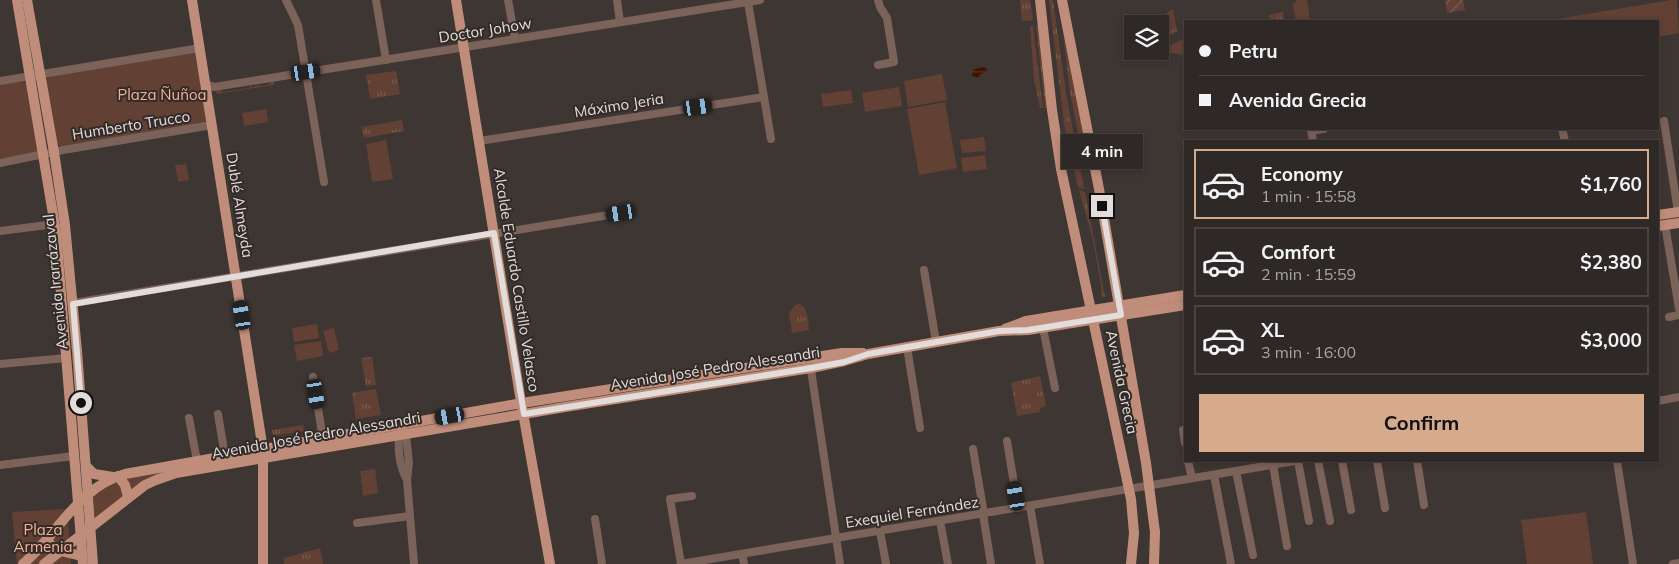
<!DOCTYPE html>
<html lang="en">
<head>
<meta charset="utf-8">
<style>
	body { margin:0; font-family:Mulish,sans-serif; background:#36302e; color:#f1f3f6; height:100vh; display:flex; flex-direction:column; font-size:19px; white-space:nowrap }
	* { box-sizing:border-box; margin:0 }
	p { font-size:16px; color:#a7a6a7 }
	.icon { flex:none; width:28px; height:28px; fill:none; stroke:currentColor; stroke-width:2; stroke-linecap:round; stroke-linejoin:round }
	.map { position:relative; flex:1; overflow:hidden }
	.side { position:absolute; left:1184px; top:140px; width:475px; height:322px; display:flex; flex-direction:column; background:#2e2826; border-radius:0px; box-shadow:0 2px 8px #0003,0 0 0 1px #494443 }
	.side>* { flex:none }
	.top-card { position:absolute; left:1184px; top:20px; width:475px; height:110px; border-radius:0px; box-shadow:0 2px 8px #0003,0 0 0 1px #494443; display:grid; align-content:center; height:110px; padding:0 15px; background:#2e2826 }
	.buttons { position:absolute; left:1124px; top:15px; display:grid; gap:10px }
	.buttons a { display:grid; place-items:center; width:45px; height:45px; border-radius:0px; background:#2e2826; box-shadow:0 2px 8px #0003,0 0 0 1px #494443; font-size:25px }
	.end { position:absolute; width:22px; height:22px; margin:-11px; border:6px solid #e2dddb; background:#111; box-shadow:0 0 0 2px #111 }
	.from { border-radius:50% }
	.bubble { position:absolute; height:35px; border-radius:0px; background:#2e2826; box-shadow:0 2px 8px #0003,0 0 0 1px #494443; font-size:16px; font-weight:700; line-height:35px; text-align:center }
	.car { position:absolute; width:15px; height:30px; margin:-15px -8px; border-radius:6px; box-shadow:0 0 4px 1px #0007; background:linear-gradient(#222 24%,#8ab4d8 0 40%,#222 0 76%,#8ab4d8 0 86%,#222 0) }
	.top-card b { display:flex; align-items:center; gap:18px; height:48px; font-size:19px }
	.top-card b+b { border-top:1px solid #494443 }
	.top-card i { width:12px; height:12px; background:#f1f3f6 }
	ul { padding:9px 0 0; list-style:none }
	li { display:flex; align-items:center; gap:15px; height:70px; margin:0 10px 8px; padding:0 5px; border:2px solid #494443; border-radius:0px }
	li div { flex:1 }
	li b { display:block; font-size:19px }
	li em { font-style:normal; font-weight:700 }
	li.on { border-color:#d6ab8b }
	li>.icon { width:45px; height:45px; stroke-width:1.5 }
	.cta { display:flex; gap:10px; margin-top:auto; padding:10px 15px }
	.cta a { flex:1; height:58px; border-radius:0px; background:#d6ab8b; color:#111; font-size:20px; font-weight:700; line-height:58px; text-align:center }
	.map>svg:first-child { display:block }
	.grass { fill:url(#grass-tufts) }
	.park { fill:#624134 }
	.garden { fill:url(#garden-furrows) }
	.water { fill:url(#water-rules) }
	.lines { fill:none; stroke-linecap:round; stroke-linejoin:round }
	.minor { stroke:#7c635a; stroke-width:8 }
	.major { stroke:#bf8d79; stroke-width:10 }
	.route { stroke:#e2dddb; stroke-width:6 }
	.labels { text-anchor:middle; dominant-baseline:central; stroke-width:4; stroke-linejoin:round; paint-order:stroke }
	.street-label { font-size:15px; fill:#e2dddb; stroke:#332b28 }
	.park-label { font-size:15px; fill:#f5b297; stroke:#332b28 }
</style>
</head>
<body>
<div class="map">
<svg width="1679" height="564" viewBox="0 0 1679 564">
	<defs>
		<pattern id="grass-tufts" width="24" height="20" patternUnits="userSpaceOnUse" patternTransform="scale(1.25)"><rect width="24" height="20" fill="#624134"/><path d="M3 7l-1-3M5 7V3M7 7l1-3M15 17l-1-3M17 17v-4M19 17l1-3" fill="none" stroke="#785c51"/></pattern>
		<pattern id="garden-furrows" width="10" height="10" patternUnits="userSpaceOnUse" patternTransform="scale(1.25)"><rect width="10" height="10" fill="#624134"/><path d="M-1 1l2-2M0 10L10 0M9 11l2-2" fill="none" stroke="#785c51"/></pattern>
		<pattern id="water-rules" width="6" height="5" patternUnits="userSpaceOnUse" patternTransform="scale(1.25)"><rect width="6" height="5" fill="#411200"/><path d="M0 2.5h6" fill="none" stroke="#5c3425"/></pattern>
	</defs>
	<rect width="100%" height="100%" fill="#3e3632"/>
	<g class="grass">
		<polygon points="1020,0 1030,0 1033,20 1022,21"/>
		<polygon points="1049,0 1053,0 1066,93 1084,189 1078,187 1065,131"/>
		<polygon points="1173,9 1177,31 1163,39 1160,39 1160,24 1151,24"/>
		<polygon points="1283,12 1284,21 1270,21 1269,15"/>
		<polygon points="1038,25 1048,108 1045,108 1036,26"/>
		<polygon points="1030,26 1033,26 1043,108 1040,108 1034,80"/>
		<path d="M1063,35C1073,77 1085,121 1084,164L1070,92Z"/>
		<polygon points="396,71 400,94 370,99 366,75"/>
		<polygon points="273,81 274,85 217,94 216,91 221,90 223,92 249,88 250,85 252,87 257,86 258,84 259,86 268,85 270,82"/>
		<polygon points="402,120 404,131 364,138 362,127"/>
		<polygon points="1079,190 1085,192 1105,297 1102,297 1100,278 1092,236"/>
		<path d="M799,304C809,308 808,321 809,330L792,333L789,313L795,305Z"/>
		<polygon points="372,357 376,385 366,386 361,358"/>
		<polygon points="1040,376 1046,406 1040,408 1040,412 1017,416 1011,383"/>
		<polygon points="376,389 381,415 356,419 352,393"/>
		<polygon points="303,425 304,431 273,436 272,430"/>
		<polygon points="320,548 323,564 284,564 284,558"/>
	</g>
	<g class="park">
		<polygon points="1297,0 1307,0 1310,21 1296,21 1293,5"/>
		<polygon points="1671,0 1677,0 1679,33 1658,37 1658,21 1557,21 1557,19"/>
		<polygon points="1185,38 1185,55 1170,53 1169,46"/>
		<polygon points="194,53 196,55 206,121 204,124 62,147 57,144 45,80 47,77"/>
		<polygon points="942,74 947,100 908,107 904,81"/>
		<polygon points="23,81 26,84 38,150 36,153 0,159 0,84"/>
		<polygon points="899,87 902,106 865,112 862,93"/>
		<polygon points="851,90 853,103 823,107 821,94"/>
		<polygon points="945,102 957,168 919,175 907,109"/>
		<polygon points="266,109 268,122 244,126 242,113"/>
		<polygon points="984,137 986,151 962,153 960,140"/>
		<polygon points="386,140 393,179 372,182 366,144"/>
		<polygon points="985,155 987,169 963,172 961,158"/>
		<polygon points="186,164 189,180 178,182 175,165"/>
		<polygon points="317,324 319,338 294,342 292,328"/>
		<polygon points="334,328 339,350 329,353 323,331"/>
		<polygon points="321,341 323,356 297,361 294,345"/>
		<polygon points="170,469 146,480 128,492 95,519 93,494 115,480"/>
		<polygon points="375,469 378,493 363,496 360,471"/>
		<polygon points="67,509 71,564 17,564 12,512"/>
		<polygon points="1586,512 1593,564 1527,564 1521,520"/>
	</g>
	<polygon class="garden" points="1445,0 1463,0 1465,10 1447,13"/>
	<polygon class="water" points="984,67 987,69 986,72 981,74 978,78 972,76 972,72 975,69"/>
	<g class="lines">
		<g class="minor">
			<polyline points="286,0 298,25 324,182"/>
			<polyline points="376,0 386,60"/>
			<polyline points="508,0 515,39"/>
			<polyline points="617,0 620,22"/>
			<polyline points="748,2 771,139"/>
			<polyline points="878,65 894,62 887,18 880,7 878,0"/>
			<polyline points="0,81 200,48"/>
			<polyline points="206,84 214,87 760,0"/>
			<polyline points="1664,121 1678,212"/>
			<polyline points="1311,129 1313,141"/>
			<polyline points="1562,129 1565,141"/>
			<polyline points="1311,131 1324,129"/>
			<polyline points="479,141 764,97"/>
			<polyline points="0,163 63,150 212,125"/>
			<polyline points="1665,225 1679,308"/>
			<polyline points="0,231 55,224"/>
			<polyline points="924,270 936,342"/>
			<polyline points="73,303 621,213"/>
			<polyline points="1669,317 1679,315"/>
			<polyline points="1043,328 1055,388"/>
			<polyline points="907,347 920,428"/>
			<polyline points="810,363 840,564"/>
			<polyline points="0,364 67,358"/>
			<polyline points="313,377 323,439"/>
			<polyline points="1658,401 1679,397"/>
			<polyline points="218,414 225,456"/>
			<polyline points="189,418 197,461"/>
			<polyline points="404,430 406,435 409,463 407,480 414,564"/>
			<polyline points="1183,430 1185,443"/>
			<path d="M400,431C397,446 399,466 407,480"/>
			<polyline points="1007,441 1018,508"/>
			<polyline points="973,449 984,514"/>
			<polyline points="1188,461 1192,478"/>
			<polyline points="1298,461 1309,521"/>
			<polyline points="1318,461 1330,521"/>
			<polyline points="1342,461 1351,510"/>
			<polyline points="1377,461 1385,508"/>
			<polyline points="1417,461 1424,505"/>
			<polyline points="1617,461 1633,564"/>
			<polyline points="0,465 74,456"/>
			<polyline points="1273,465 1287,546"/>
			<polyline points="1236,471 1253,555"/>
			<polyline points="1214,475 1231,564"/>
			<polyline points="1030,506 1040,564"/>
			<polyline points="983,514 991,564"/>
			<polyline points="595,519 602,564"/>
			<polyline points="940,521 948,564"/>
			<polyline points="357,523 410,516"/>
			<polyline points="880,531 886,564"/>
			<polyline points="742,554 744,564"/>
			<polyline points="681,564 1295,461"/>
			<polyline points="681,564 670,499 692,496"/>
			<polyline points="1673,564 1679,563"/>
		</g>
		<g class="major">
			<polyline points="17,0 56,232 83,564"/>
			<polyline points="27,0 54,152 65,225 77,351 93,564"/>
			<polyline points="192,0 263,450 263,564"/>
			<polyline points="456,0 520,396 550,564"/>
			<polyline points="1040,0 1052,110 1061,169 1131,499 1134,533 1131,564"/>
			<polyline points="1062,0 1099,189 1146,463 1155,532 1154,564"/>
			<polyline points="1658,215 1679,212"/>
			<polyline points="1658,226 1679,223"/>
			<polyline points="1005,329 1026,321 1185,295"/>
			<polyline points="86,466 94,474 113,477"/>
			<polyline points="118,476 125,485 128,497"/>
			<path d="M47,538C52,554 70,551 83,557"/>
			<path d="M23,564C58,534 78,487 125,474L522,403L809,358L842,353H863"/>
			<polyline points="44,564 145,485 156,480 176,473 565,407 811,368 844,361 868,354 999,331 1028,330 1185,305"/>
		</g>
	</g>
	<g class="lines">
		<polyline class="route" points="81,403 73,304 494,233 524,414 811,368 844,362 868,354 999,331 1028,330 1121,315 1102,206"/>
	</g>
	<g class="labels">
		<g class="street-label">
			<text transform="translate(485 30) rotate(-9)">Doctor Johow</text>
			<text transform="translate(619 105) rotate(-9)">Máximo Jeria</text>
			<text transform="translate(131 125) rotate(-9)">Humberto Trucco</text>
			<text transform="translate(240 205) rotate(81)">Dublé Almeyda</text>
			<text transform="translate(517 280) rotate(81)">Alcalde Eduardo Castillo Velasco</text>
			<text transform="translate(55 282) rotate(-96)">Avenida Irarrázaval</text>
			<text transform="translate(715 368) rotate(-9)">Avenida José Pedro Alessandri</text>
			<text transform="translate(1122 382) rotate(78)">Avenida Grecia</text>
			<text transform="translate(316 435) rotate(-10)">Avenida José Pedro Alessandri</text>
			<text transform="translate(912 512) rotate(-9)">Exequiel Fernández</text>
		</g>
		<g class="park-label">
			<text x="162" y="94">Plaza Ñuñoa</text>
			<text x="43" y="529">Plaza<tspan x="43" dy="17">Armenia</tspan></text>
		</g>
	</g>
</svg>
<div class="buttons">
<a><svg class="icon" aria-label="layers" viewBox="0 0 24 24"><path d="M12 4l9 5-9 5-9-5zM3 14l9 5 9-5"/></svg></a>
</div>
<i class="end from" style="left:81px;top:403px"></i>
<i class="end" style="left:1102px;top:206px"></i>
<div class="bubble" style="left:1061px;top:134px;width:82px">4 min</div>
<i class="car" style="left:306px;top:72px;rotate:81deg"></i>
<i class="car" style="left:698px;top:107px;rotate:82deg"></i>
<i class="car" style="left:621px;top:213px;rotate:261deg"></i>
<i class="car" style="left:242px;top:315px;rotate:351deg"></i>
<i class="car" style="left:316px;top:394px;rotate:171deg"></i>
<i class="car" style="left:450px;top:416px;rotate:260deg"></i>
<i class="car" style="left:1016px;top:496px;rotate:350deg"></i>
<div class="top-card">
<b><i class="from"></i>Petru</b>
<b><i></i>Avenida Grecia</b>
</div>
<section class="side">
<ul>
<li class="on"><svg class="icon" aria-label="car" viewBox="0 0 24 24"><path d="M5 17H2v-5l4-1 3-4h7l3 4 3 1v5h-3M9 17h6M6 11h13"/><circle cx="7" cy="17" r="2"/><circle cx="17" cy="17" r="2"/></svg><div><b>Economy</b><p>1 min · 15:58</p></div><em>$1,760</em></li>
<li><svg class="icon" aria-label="car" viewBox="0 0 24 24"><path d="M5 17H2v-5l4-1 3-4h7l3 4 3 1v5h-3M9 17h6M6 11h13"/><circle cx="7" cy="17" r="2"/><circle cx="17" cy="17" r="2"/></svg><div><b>Comfort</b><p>2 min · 15:59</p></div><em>$2,380</em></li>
<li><svg class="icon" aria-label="car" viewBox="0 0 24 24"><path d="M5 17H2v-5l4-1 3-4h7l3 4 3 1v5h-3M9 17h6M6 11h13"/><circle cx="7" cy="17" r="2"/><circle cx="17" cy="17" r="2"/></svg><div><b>XL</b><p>3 min · 16:00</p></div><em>$3,000</em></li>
</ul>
<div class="cta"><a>Confirm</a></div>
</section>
</div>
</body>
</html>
